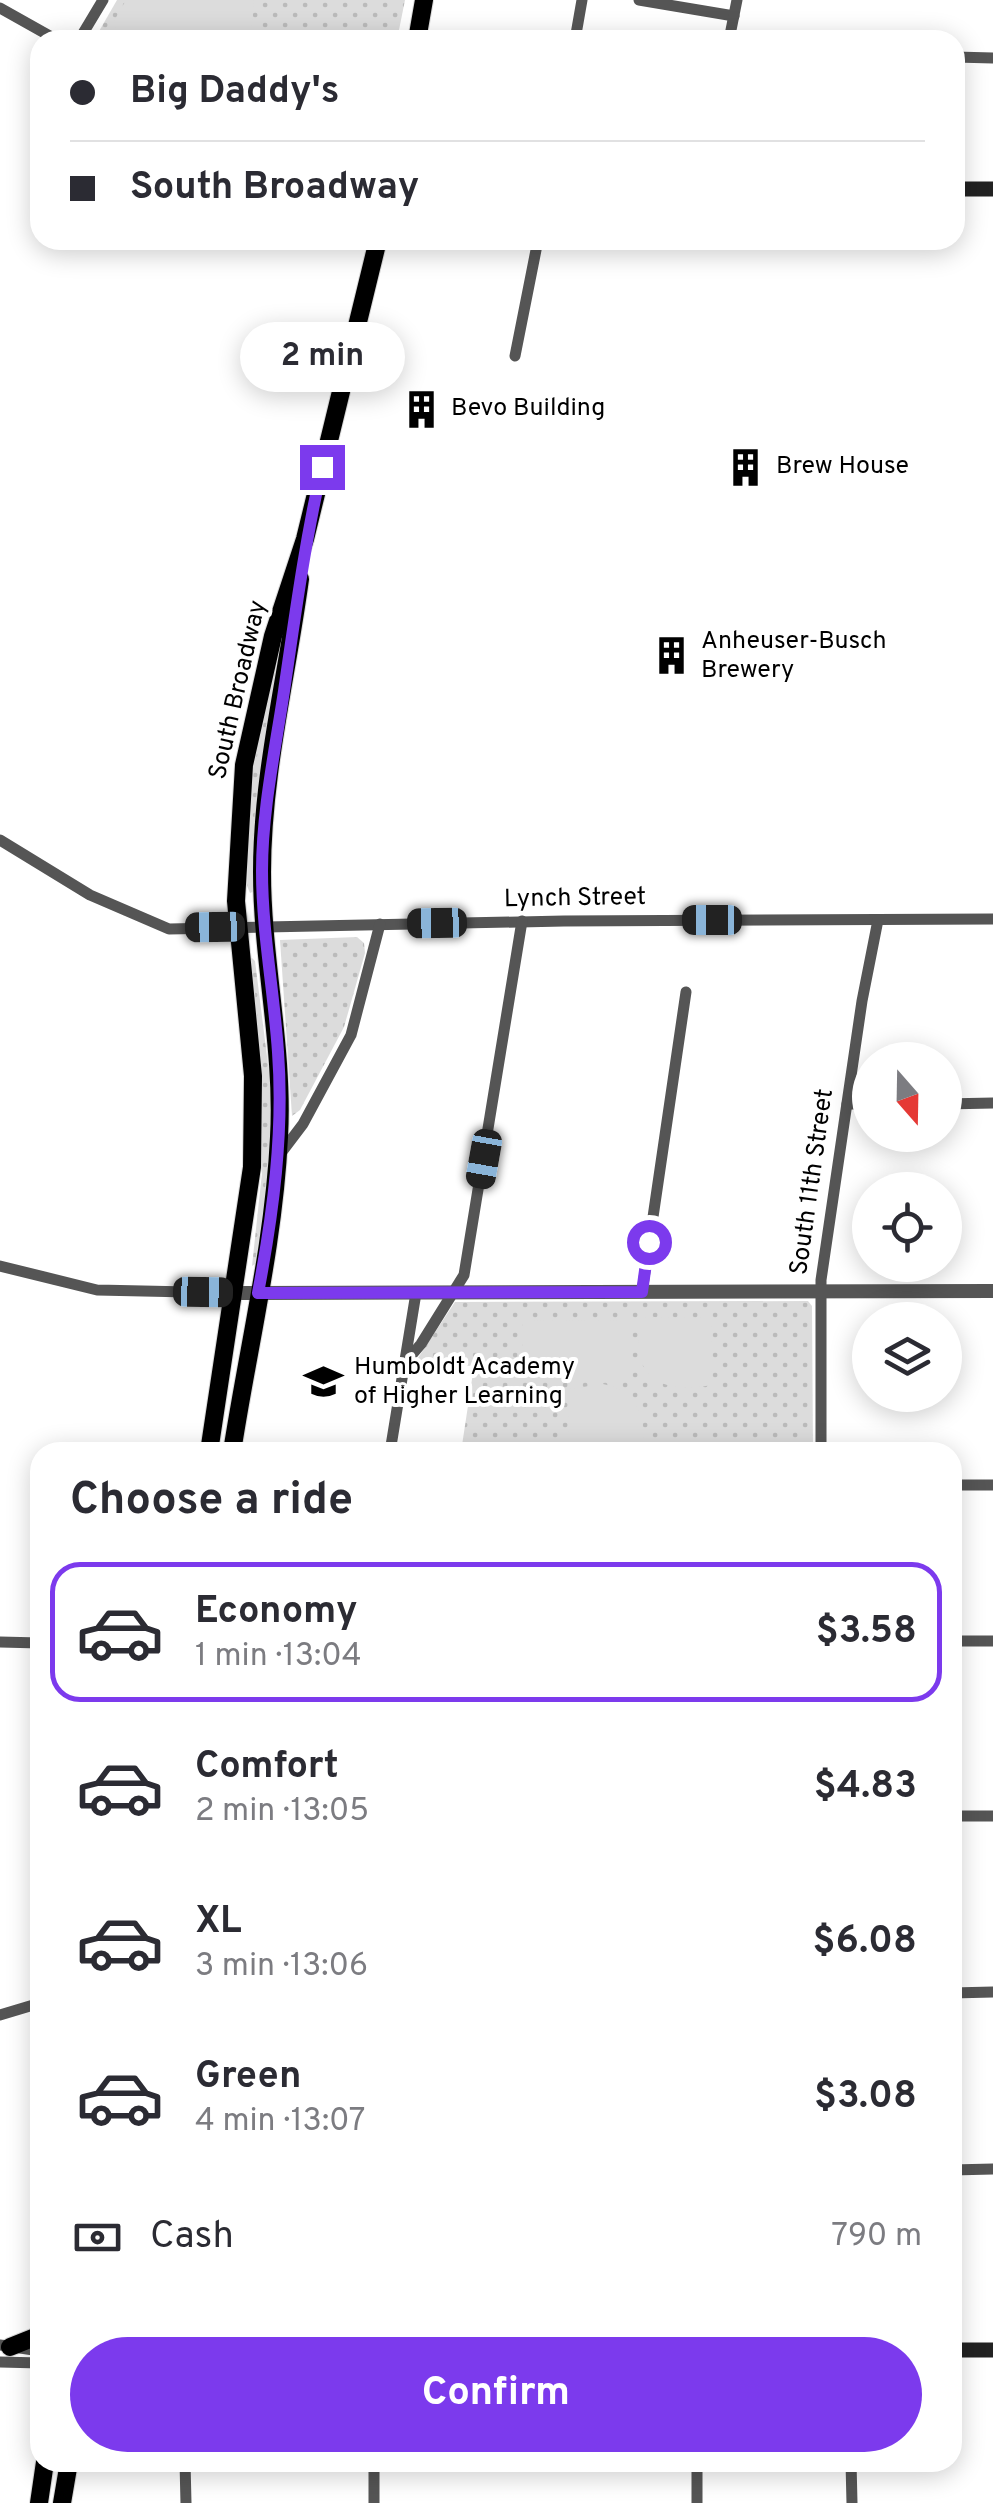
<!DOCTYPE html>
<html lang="en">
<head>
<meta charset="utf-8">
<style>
	body { margin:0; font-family:Overpass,sans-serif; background:#f7f7f7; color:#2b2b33; height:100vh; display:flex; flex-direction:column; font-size:38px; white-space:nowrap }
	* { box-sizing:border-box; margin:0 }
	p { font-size:32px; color:#7c7c81 }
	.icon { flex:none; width:55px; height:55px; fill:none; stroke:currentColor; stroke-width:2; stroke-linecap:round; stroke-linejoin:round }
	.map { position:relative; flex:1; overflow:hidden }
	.drawer { position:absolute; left:30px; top:1442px; width:932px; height:1030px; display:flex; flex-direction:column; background:#fff; border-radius:30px; box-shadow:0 5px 25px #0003 }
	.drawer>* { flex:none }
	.hud { position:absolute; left:30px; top:30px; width:935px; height:220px; border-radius:30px; box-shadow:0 5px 25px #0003; display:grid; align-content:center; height:220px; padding:0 40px; background:#fff }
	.needle { width:65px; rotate:160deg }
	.tools { position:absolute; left:852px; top:1042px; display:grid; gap:20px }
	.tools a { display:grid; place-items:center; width:110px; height:110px; border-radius:50%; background:#fff; box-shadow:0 5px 25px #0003; font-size:50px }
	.end { position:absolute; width:45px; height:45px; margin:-22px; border:12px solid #7c3aed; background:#fff; box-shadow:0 0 0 5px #fff }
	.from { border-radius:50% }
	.bubble { position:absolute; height:70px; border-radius:35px; background:#fff; box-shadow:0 5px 25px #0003; font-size:32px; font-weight:700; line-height:70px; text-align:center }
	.car { position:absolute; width:30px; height:60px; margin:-30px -15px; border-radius:12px; box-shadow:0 0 8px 2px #0007; background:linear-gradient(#222 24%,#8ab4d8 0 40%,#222 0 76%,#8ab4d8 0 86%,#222 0) }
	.hud b { display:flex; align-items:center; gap:35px; height:95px; font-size:38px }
	.hud b+b { border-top:2px solid #e1e1e2 }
	.hud i { width:25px; height:25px; background:#2b2b33 }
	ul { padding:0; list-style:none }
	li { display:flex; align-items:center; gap:30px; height:140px; margin:0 20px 15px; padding:0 20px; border:5px solid transparent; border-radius:30px }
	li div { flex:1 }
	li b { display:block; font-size:38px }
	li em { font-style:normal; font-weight:700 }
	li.current { border-color:#7c3aed }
	li>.icon { width:90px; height:90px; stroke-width:1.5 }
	h2 { padding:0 40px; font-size:45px; line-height:120px }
	.pay { display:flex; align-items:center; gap:25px; height:110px; padding:0 40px; font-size:38px }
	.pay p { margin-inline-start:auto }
	.primary-button { display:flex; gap:20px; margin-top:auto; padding:20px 40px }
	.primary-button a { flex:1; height:115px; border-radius:60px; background:#7c3aed; color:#fff; font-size:40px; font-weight:700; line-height:115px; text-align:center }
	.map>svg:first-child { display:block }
	.grass { fill:url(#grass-dots) }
	.pitch { fill:#dcdcdc }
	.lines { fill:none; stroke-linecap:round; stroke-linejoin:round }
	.primary-casing { stroke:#dbdbdb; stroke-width:20 }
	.minor { stroke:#555; stroke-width:11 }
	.tertiary { stroke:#555; stroke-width:14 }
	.secondary { stroke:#222; stroke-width:15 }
	.primary { stroke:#000; stroke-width:18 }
	.route { stroke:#7c3aed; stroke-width:12 }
	.labels { text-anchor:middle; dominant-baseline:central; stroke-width:8; stroke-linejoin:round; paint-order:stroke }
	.poi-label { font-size:25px; fill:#000; stroke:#fff; text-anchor:start }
	.street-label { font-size:25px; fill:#000; stroke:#fff }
</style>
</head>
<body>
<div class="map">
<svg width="993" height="2503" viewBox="0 0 993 2503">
	<defs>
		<pattern id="grass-dots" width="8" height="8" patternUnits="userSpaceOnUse" patternTransform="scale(2.5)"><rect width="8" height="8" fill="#dcdcdc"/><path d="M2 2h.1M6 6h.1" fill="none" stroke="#bbb" stroke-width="1.8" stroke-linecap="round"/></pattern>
	</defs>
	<rect width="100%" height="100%" fill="#fff"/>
	<g class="grass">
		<polygon points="117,0 405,0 397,40 94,40"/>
		<polygon points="271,672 280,674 255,891 250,893 247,886 251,769"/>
		<polygon points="357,937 364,943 365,953 344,1027 300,1110 292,1116 280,940"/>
		<polygon points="252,958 255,961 273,1104 268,1178 255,1264 252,1266 262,1173 249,959"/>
		<polygon points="808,1301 812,1306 813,1452 461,1452 474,1366 414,1364 455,1302"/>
	</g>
	<g class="pitch">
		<polygon points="126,0 254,0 251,38 132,40 116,31 114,21"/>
		<path d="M642,1317L706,1318L712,1325L711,1385C658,1396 627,1373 642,1317Z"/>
		<polygon points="523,1320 628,1321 628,1381 523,1381"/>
		<path d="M603,1384C637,1390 649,1420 641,1452H572L568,1448L569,1389Z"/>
	</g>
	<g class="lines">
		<defs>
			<g id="primary">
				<polyline points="417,40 424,0"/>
				<polyline points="209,1452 252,1167 253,1076 236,901 244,765 273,636 305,539 378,240"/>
				<path d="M232,1452C248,1348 274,1243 279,1137C284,1048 262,961 262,872C262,774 287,676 300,579"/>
				<polyline points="10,2347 40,2335"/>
				<polyline points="39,2503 45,2462"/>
				<polyline points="62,2503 69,2462"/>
			</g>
		</defs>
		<use href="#primary" class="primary-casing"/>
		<g class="minor">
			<polyline points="639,0 734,16"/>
			<polyline points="0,8 57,40"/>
			<polyline points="79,40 103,0"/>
			<polyline points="575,40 582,0"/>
			<polyline points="729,40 737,0"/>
			<polyline points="955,57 993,58"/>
			<polyline points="515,356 538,240"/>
			<polyline points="0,840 90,895 169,929 564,921 993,919"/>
			<polyline points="847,1104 870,1104"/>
			<polyline points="945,1104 993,1103"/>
			<polyline points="278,1157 303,1124 351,1035 380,924"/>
			<polyline points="0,1266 97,1290 235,1293"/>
			<polyline points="642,1292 686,992"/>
			<polyline points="404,1364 421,1344 464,1275 522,921"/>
			<polyline points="390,1452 416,1293"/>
			<polyline points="821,1452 821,1280 862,1001 878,920"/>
			<polyline points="952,1485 993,1485"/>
			<polyline points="952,1641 993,1641"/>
			<polyline points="0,1642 40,1643"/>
			<polyline points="952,1816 993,1816"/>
			<polyline points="952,1993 993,1992"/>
			<polyline points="0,2015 40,2003"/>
			<polyline points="952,2170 993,2169"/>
			<polyline points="0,2345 40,2351"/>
			<polyline points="0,2362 40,2363"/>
			<polyline points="185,2462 186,2503"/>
			<polyline points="374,2462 374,2503"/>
			<polyline points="851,2462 852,2503"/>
			<polyline points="697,2503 697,2462"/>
		</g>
		<polyline class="tertiary" points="235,1293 993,1291"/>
		<g class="secondary">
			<polyline points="955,189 993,189"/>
			<polyline points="952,2350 993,2350"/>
		</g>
		<use href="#primary" class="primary"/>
	</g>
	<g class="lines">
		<path class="route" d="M322,467C305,541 295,616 284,691C275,751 262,811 262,871C262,932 274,992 278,1052C284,1133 273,1214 258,1293L642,1292L649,1242"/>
	</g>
	<defs>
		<symbol id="building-bare" viewBox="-9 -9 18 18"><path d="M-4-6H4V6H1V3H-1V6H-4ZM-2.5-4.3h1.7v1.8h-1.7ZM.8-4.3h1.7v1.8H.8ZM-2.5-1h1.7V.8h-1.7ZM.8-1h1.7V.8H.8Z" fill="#000" stroke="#fff" stroke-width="2.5" paint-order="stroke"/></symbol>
		<symbol id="school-bare" viewBox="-9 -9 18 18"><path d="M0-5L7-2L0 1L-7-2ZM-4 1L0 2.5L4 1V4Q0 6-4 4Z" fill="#000" stroke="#fff" stroke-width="2.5" paint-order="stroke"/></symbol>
	</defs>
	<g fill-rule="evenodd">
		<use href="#building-bare" x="394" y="382" width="55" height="55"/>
		<use href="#building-bare" x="718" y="440" width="55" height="55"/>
		<use href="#building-bare" x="644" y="628" width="55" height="55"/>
		<use href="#school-bare" x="296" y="1354" width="55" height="55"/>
	</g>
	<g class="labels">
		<g class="poi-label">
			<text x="451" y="409">Bevo Building</text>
			<text x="776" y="467">Brew House</text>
			<text x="701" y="642">Anheuser-Busch<tspan x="701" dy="29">Brewery</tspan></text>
			<text x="354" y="1368">Humboldt Academy<tspan x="354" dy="29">of Higher Learning</tspan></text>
		</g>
		<g class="street-label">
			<text transform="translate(239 690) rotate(-77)">South Broadway</text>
			<text transform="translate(575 899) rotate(-1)">Lynch Street</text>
			<text transform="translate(813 1182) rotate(-82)">South 11th Street</text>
		</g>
	</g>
</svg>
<div class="tools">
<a><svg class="needle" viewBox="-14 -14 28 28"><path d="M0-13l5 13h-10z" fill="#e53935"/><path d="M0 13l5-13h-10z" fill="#7c7c81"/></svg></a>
<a><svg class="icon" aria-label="locate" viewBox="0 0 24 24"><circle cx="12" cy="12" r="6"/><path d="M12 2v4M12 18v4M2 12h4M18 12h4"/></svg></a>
<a><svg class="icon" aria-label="layers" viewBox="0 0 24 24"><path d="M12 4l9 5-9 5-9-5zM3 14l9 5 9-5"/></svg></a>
</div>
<i class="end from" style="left:649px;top:1242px"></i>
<i class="end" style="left:322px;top:467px"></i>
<div class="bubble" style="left:240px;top:322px;width:165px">2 min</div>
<i class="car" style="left:712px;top:920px;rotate:270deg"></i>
<i class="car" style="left:437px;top:923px;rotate:269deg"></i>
<i class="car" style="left:215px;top:927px;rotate:269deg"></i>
<i class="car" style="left:484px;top:1159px;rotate:190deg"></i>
<i class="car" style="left:203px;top:1292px;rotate:91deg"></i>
<div class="hud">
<b><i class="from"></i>Big Daddy's</b>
<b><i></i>South Broadway</b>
</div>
<section class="drawer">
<h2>Choose a ride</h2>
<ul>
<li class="current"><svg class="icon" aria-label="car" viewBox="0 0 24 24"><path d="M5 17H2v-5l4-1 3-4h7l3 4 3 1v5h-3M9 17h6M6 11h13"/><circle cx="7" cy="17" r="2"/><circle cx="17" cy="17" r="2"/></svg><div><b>Economy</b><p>1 min · 13:04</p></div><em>$3.58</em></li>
<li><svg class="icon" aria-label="car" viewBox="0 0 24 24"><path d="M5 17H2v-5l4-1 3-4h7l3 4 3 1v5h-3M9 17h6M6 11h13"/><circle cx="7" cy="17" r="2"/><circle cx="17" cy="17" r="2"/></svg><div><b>Comfort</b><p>2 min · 13:05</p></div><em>$4.83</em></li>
<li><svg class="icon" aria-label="car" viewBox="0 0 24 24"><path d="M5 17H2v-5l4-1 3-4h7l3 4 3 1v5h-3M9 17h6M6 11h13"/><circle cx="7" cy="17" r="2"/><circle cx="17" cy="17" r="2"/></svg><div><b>XL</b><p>3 min · 13:06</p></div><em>$6.08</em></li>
<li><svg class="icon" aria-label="car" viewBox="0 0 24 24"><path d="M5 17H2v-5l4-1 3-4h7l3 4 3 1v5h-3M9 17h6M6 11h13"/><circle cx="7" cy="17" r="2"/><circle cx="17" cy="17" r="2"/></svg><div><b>Green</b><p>4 min · 13:07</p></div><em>$3.08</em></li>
</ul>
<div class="pay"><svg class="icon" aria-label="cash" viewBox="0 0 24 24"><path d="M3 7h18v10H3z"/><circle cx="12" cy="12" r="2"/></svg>Cash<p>790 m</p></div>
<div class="primary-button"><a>Confirm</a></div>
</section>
</div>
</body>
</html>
